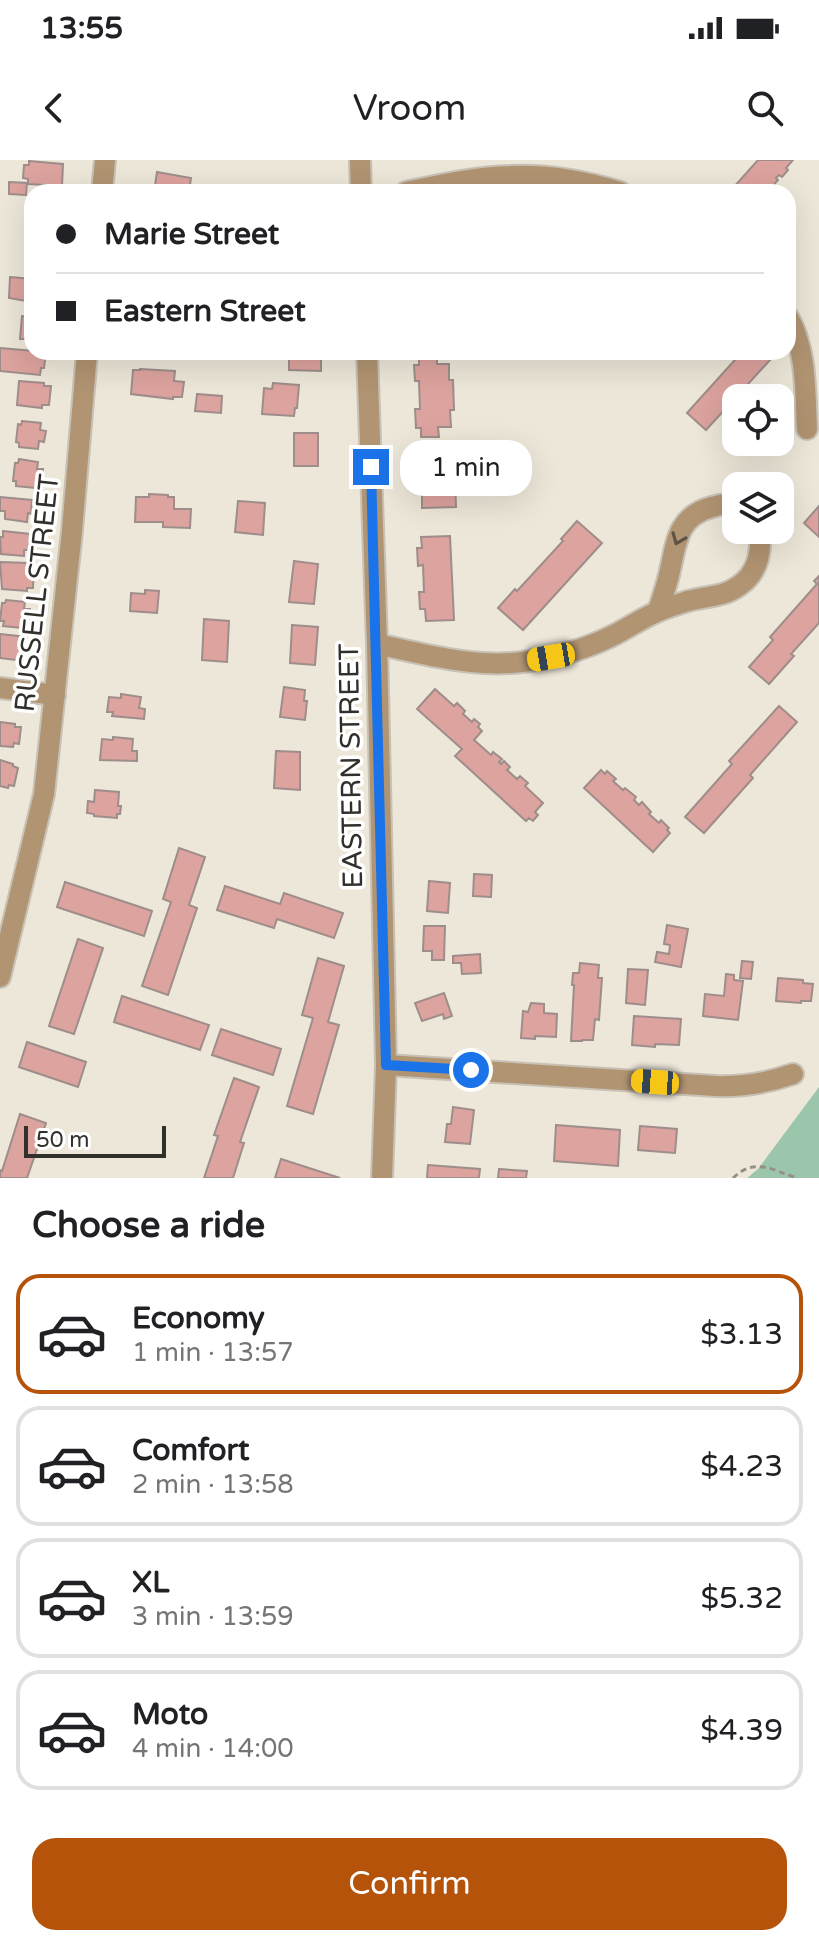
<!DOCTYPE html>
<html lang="en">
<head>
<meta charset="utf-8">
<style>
	body { margin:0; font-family:"Varela Round",sans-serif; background:#f6f6f6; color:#202124; height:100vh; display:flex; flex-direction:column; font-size:30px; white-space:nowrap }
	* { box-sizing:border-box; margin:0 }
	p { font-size:26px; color:#757577 }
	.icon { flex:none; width:44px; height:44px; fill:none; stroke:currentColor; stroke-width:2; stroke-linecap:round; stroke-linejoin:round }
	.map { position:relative; height:1018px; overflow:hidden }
	.drawer { display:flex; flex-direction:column; background:#fff; flex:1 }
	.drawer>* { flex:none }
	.hud { position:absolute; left:24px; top:24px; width:772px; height:176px; border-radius:24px; box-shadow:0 8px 32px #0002; display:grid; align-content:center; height:176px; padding:0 32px; background:#fff }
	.fabs { position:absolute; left:722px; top:224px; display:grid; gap:16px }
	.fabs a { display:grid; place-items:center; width:72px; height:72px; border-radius:16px; background:#fff; box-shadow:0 8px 32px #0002; font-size:40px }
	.scale { position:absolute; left:24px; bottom:20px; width:142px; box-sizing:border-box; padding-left:8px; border:4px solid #32302b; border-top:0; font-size:22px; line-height:28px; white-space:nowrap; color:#32302b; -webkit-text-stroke:6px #fff; paint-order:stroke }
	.end { position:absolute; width:36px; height:36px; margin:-18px; border:10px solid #1a73e8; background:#fff; box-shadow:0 0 0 4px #fff }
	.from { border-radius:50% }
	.bubble { position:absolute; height:56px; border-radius:24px; background:#fff; box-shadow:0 8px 32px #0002; font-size:26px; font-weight:600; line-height:56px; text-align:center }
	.car { position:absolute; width:24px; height:48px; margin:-24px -12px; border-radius:10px; box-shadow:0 0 6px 2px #0007; background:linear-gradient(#f5c518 24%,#345 0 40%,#f5c518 0 76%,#345 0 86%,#f5c518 0) }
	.hud b { display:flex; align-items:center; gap:28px; height:76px; font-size:30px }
	.hud b+b { border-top:2px solid #e0e0e0 }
	.hud i { width:20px; height:20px; background:#202124 }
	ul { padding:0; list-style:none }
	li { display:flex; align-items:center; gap:24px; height:120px; margin:0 16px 12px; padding:0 16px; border:4px solid #e0e0e0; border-radius:24px }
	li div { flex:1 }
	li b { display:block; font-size:30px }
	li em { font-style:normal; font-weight:600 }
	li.on { border-color:#b45309 }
	li>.icon { width:72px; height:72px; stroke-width:1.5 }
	h2 { padding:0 32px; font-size:36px; line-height:96px }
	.primary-button { display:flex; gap:16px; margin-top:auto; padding:16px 32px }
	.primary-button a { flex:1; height:92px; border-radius:24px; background:#b45309; color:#fff; font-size:32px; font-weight:600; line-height:92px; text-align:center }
	.status { display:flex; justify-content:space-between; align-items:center; height:56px; padding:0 40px; background:#fff; direction:ltr }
	.status svg { height:22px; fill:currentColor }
	header { display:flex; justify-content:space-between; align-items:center; height:104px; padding:0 32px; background:#fff; font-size:36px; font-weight:600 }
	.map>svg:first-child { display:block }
	.green { fill:#9cc6ac }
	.building { fill:#dda39e; stroke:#9e8d8b; stroke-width:2 }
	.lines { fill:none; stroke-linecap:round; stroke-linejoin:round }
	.minor-casing { stroke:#c8c2b6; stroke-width:24 }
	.tertiary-casing { stroke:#c8c2b6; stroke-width:24 }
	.path { stroke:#949086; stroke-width:3; stroke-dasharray:6 4; stroke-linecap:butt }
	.minor { stroke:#b19472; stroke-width:20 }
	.tertiary { stroke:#b19472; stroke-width:20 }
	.oneway { stroke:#5e5344 }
	.route { stroke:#1a73e8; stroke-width:10 }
	.labels { text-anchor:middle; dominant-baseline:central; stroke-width:7; stroke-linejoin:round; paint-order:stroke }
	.street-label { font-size:28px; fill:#32302b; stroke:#fff }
</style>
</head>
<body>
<div class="status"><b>13:55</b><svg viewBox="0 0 49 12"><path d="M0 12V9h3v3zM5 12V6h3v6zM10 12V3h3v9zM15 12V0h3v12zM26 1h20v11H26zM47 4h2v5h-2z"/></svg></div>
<header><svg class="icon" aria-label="back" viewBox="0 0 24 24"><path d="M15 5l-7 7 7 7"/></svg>Vroom<svg class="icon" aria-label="search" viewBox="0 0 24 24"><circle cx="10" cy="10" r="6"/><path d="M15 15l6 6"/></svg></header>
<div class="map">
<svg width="819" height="1018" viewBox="0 0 819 1018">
	<rect width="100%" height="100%" fill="#ede7d9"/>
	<polygon class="green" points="819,927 819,1018 747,1018 758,1009"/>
	<g class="building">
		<polygon points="758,0 793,0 786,8 788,10 782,17 779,15 776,18 778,20 771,28 769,26 764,32 736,32 732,29"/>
		<polygon points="29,1 63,4 62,26 28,24 28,19 23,18 24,5 29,5"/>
		<polygon points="157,12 191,18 189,32 154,32"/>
		<polygon points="9,22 27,23 26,35 9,34"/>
		<polygon points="28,87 32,87 32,110 26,110"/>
		<polygon points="10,117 32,119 32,142 9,138"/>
		<polygon points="22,156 32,157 32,179 20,179"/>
		<polygon points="0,188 46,192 44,208 41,208 40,215 0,211"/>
		<polygon points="289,192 321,192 321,211 289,210"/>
		<polygon points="742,192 761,192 770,200 706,270 687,253"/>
		<polygon points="437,193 437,204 449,204 449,220 453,220 454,250 450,250 451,267 438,267 439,277 421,277 421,268 416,268 415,249 420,249 419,221 415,221 414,205 419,205 419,194"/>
		<polygon points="140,209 175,211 174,221 184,222 182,237 173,237 173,239 131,234 133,210 140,210"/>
		<polygon points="19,221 44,223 44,226 51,226 49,245 42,245 42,248 17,245"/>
		<polygon points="273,223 299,225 297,248 295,248 294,256 262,254 264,228 272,229"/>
		<polygon points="197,234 222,236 221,253 195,251"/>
		<polygon points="22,261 41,263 40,270 46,271 44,282 39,281 38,289 19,287 19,283 16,282 18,264 21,265"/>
		<rect x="294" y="273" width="24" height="33"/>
		<polygon points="451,286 452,316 455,316 456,347 422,348 422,318 418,318 417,287"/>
		<polygon points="19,299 38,302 37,309 43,309 41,321 36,320 35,328 16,326 16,321 13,321 15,303 18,303"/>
		<polygon points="149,334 168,335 168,337 174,337 174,349 191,349 190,368 163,367 163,362 135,362 136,337 149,337"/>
		<polygon points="0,337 32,340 31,354 28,353 27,362 5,359 5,351 0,351"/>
		<polygon points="238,341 265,343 263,375 235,372"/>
		<polygon points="819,346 819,377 804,363"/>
		<polygon points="577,361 602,383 523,470 498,448 515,429 517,431 563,381 561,379"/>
		<polygon points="3,371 30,374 28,390 24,390 24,396 1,394 0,377 3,377"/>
		<polygon points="450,376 454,460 426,461 425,449 420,449 419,432 424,432 423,405 418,406 417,388 422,388 421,377"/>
		<polygon points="294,401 318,404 314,444 289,442"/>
		<polygon points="0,402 29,403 29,407 34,407 33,428 27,428 27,431 2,429"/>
		<polygon points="819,416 819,463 791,494 794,496 769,524 749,507 773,480 770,477 817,424 814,421"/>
		<polygon points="145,430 159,431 157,453 130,451 131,433 145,434"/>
		<polygon points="6,440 25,442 24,449 30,449 29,461 23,460 22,468 3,466 4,461 0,461 2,443 5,443"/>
		<polygon points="204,459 229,461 227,502 202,500"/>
		<polygon points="292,465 318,467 315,505 290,503"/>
		<polygon points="0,474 27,477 24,501 0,498"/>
		<polygon points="284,527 305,530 304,541 307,541 305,560 280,557"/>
		<polygon points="435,529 454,546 457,543 465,551 463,554 472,562 474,559 480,564 478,567 482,571 474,580 491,595 493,592 502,599 499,602 501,604 504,601 510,607 507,610 517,619 520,616 528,623 525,626 543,643 535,652 538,655 533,661 529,658 526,661 455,596 462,589 417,549"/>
		<polygon points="121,534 141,537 139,548 145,549 144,559 112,556 113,552 107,552 109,537 121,538"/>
		<polygon points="779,546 797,562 750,615 753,618 704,673 685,657 732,604 729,601"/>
		<polygon points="0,562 15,564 15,567 21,567 19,584 14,583 13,587 0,586"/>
		<polygon points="113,577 133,579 132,591 137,591 137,601 100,600 102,579 113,580"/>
		<polygon points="276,591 300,592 300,630 274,628"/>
		<polygon points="0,600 13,604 13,606 18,608 14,626 9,625 8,628 0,626"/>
		<polygon points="601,610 605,614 607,611 616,619 613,621 623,630 625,628 636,637 634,640 639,645 642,642 651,652 649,654 659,663 661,660 669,668 667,670 670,673 653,692 584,628"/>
		<polygon points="95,630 119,632 118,646 121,646 120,654 117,654 117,658 94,656 94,654 87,653 88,641 94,642"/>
		<polygon points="179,688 205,697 189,745 197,748 168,835 142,826 171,742 163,739"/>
		<polygon points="474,714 492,715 491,737 473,736"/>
		<polygon points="429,721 450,723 448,753 427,751"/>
		<polygon points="65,722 152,751 144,776 57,747"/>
		<polygon points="225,726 280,744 284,733 343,753 334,778 277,759 274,768 217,750"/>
		<polygon points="667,765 688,769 681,807 655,802 657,792 669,794 670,785 664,784"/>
		<polygon points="424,766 445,766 444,800 432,800 432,791 423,791"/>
		<polygon points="78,779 103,788 74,874 49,866"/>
		<polygon points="480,794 481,813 462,814 461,803 453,803 453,796"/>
		<polygon points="318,798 344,806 328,862 339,865 313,954 287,946 313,858 302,855"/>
		<polygon points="742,801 753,802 751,819 740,818"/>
		<polygon points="580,803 599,805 598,818 602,818 599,860 595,859 593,880 582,880 582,881 571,881 574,825 572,825 573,813 579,813"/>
		<polygon points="628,809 648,810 645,845 626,843"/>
		<polygon points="726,814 734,815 734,820 743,821 738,860 703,856 705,834 724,836"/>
		<polygon points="778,818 803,820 803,823 813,824 811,841 801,841 801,843 776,841"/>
		<polygon points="444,833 452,856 444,859 443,854 422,861 415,843"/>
		<polygon points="122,836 209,865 200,890 114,862"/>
		<polygon points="531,843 544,844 544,853 557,854 556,877 535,876 535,879 521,878 523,851 528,852"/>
		<polygon points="634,856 681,859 679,885 655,884 655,887 632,885"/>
		<polygon points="221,869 281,889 273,915 212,895"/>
		<polygon points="27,882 86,902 78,927 19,907"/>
		<polygon points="234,918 259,927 240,982 244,983 233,1018 204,1018 218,976 214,975"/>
		<polygon points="453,947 474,950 470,984 445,982 447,964 451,964"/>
		<polygon points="20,954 46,963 27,1018 0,1018 0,1010 2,1011"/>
		<polygon points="556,965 620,970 618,1006 554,1001"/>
		<polygon points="640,966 677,969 675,993 638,990"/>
		<polygon points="281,999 340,1018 275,1018"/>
		<polygon points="428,1005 480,1009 479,1018 427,1018"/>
		<polygon points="499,1009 527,1011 526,1018 498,1018"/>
	</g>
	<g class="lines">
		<defs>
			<g id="minor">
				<polyline points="102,32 105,0"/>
				<path d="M406,32C440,25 475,17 510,16C547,14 585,21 620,32"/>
				<path d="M788,157C807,190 805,232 807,269"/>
				<path d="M658,451C662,439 666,427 669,415C676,386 676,356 712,347C721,344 727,343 736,345"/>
				<path d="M377,484C424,494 473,508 522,502C554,498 587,489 616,474C630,467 644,457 659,451C668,447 679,444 688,441C710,435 726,438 745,421C759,408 762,388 759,370"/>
				<polyline points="0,528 55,535"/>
				<polyline points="0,817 44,634 72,371 87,192"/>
				<path d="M386,905L716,926C744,927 767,923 793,914"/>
			</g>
			<g id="tertiary">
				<polyline points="360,0 361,32"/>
				<polyline points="367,192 377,484 386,905 382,1018"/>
			</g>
		</defs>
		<use href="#minor" class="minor-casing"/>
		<use href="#tertiary" class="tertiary-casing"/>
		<path class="path" d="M733,1018C755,997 772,1010 797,1018"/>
		<use href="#minor" class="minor"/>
		<use href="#tertiary" class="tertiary"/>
	</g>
	<defs><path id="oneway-chevron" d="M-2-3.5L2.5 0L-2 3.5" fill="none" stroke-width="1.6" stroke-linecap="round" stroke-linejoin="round" transform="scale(2)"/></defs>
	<use class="oneway" href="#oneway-chevron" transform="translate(678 379) rotate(112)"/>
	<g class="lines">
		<polyline class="route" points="371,307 386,905 471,910"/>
	</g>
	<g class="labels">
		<g class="street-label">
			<text transform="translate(37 433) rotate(-84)">RUSSELL STREET</text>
			<text transform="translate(351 606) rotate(-91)">EASTERN STREET</text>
		</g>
	</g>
</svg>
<div class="fabs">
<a><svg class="icon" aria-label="locate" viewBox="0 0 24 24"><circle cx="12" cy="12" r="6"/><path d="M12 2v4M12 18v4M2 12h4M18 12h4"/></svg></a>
<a><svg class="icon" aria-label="layers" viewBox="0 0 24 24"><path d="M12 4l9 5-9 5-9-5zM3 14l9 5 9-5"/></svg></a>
</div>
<div class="scale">50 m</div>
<i class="end from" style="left:471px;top:910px"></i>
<i class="end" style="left:371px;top:307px"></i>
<div class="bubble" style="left:400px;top:280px;width:132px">1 min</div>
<i class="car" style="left:551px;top:497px;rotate:260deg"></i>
<i class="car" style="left:655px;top:922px;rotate:274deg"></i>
<div class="hud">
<b><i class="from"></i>Marie Street</b>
<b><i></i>Eastern Street</b>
</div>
</div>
<section class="drawer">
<h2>Choose a ride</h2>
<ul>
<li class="on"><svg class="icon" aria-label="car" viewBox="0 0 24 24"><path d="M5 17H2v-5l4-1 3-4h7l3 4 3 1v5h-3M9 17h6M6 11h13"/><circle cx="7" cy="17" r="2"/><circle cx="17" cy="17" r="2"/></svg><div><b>Economy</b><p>1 min · 13:57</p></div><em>$3.13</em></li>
<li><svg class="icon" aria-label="car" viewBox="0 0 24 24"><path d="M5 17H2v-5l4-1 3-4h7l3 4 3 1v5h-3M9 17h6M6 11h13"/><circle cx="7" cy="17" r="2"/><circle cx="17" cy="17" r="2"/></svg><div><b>Comfort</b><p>2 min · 13:58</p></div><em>$4.23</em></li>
<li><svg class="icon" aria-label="car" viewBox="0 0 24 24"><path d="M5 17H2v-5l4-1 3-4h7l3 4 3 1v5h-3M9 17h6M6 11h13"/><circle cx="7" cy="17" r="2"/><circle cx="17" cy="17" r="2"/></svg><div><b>XL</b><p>3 min · 13:59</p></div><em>$5.32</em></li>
<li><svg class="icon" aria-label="car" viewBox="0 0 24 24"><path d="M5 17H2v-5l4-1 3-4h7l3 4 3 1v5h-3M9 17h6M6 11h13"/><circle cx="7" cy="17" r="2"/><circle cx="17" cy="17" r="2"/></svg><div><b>Moto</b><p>4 min · 14:00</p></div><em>$4.39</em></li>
</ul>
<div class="primary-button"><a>Confirm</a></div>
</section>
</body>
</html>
